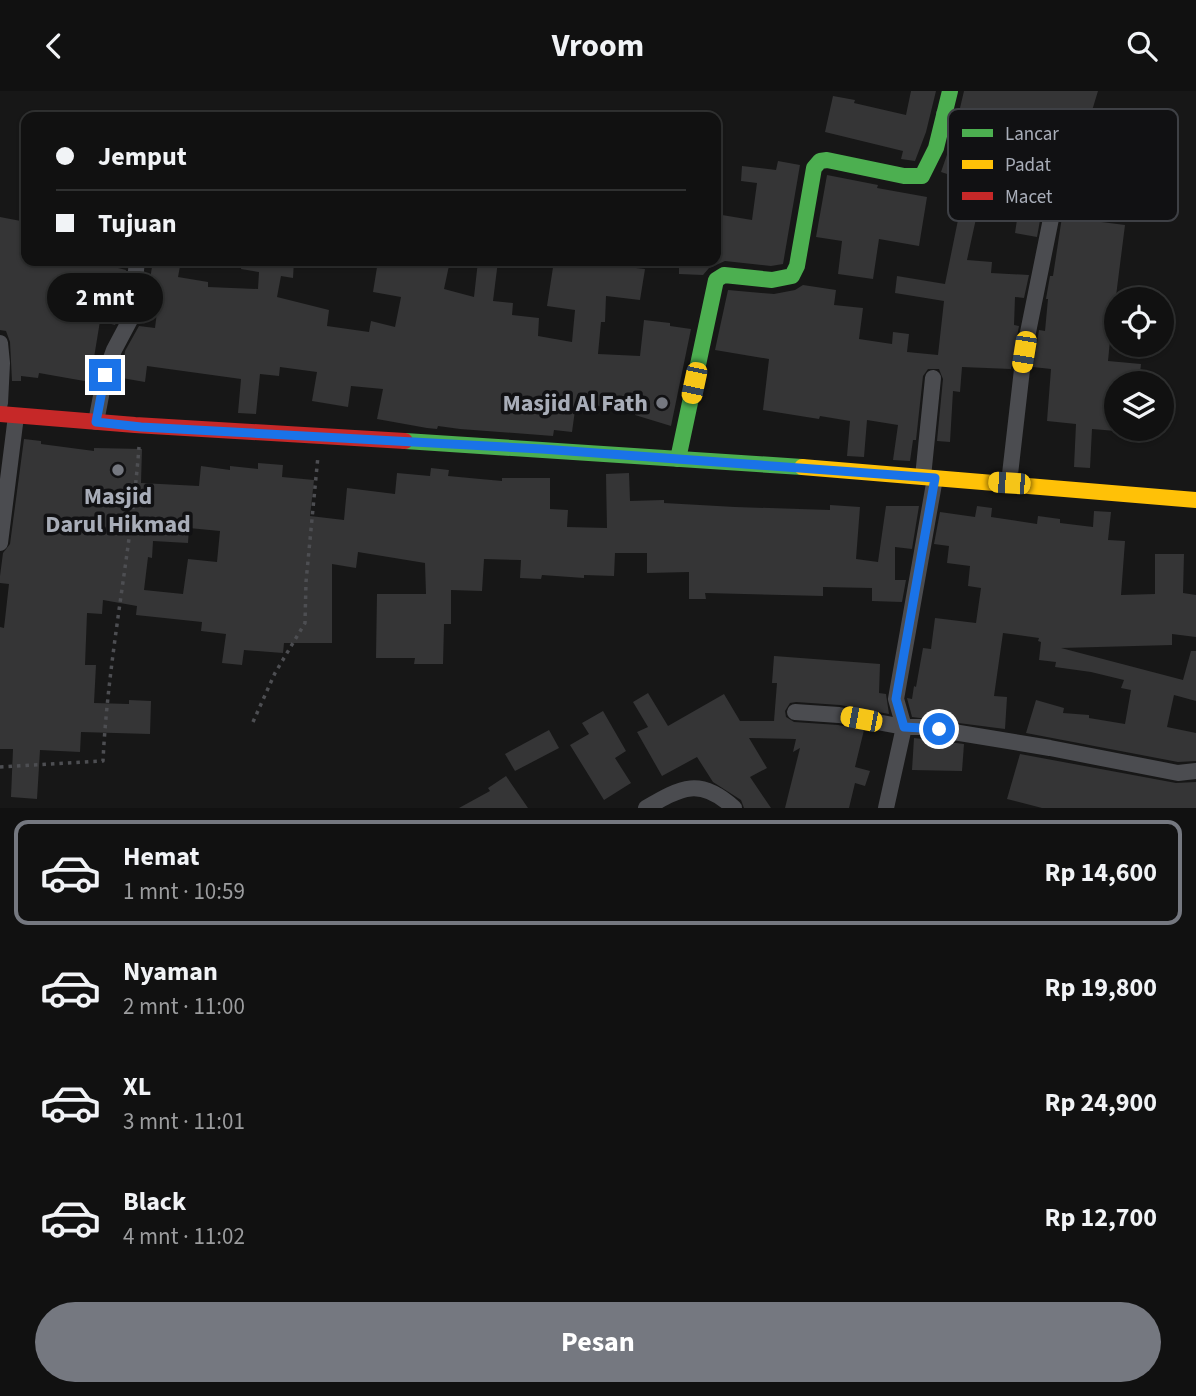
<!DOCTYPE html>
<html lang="id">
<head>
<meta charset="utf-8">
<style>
	body { margin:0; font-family:"Source Sans 3",sans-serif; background:#1a1a1a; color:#f1f3f6; height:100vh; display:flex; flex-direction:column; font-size:26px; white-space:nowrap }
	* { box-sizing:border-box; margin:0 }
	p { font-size:23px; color:#9c9d9f }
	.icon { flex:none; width:38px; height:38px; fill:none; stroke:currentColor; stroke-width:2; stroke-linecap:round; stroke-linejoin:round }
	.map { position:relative; height:717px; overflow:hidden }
	.side { display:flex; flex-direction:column; background:#111; flex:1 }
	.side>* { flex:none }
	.top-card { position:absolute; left:21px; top:21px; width:700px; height:154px; border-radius:14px; box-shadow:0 2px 5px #0004,0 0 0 2px #303131; display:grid; align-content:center; height:154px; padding:0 35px; background:#111 }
	.fabs { position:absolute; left:1104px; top:196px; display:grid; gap:14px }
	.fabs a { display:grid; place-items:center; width:70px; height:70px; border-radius:50%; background:#111; box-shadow:0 2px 5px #0004,0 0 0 2px #303131; font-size:35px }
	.end { position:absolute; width:32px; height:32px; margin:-16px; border:9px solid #1a73e8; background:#fff; box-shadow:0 0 0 4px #fff }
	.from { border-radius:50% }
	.bubble { position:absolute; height:49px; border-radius:24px; background:#111; box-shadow:0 2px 5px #0004,0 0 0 2px #303131; font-size:23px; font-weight:700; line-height:49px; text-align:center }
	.car { position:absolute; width:21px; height:42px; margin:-21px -10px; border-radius:9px; box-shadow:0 0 5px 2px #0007; background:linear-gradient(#f5c518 24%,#345 0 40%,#f5c518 0 76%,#345 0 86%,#f5c518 0) }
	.top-card b { display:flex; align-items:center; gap:24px; height:66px; font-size:26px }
	.top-card b+b { border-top:2px solid #303131 }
	.top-card i { width:18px; height:18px; background:#f1f3f6 }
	ul { padding:12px 0 0; list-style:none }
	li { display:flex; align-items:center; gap:21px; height:105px; margin:0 14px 10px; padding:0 21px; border:4px solid transparent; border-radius:14px }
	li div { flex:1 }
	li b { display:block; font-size:26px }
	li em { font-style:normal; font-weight:700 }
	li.on { border-color:#757880 }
	li>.icon { width:63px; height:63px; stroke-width:1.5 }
	.cta { display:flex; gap:14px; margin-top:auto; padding:14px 35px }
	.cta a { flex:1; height:80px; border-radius:42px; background:#757880; color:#fff; font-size:28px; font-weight:700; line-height:80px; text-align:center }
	header { display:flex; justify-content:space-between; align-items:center; height:91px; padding:0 35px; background:#111; font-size:32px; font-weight:700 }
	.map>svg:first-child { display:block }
	.building { fill:#353536; fill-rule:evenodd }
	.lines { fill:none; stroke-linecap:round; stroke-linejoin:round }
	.path { stroke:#4d4e52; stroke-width:3.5; stroke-dasharray:3.5 5; stroke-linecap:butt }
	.street { stroke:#4b4c50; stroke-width:16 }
	.fast { stroke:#4caf50; stroke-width:16 }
	.slow { stroke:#ffc107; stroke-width:16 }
	.jam { stroke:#c62828; stroke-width:16 }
	.route { stroke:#1a73e8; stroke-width:9 }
	.poi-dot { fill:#757880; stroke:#111113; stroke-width:2.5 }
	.labels { text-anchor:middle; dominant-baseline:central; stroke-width:7; stroke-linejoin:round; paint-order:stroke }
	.poi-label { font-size:24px; font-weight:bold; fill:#a8adb8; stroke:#111113; text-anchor:end }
	.key { fill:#111113; stroke:#3e4045; stroke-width:2 }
	.key-label { font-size:19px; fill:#a8adb8 }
</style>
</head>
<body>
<header><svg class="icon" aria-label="back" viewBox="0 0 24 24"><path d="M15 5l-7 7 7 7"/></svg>Vroom<svg class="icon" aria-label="search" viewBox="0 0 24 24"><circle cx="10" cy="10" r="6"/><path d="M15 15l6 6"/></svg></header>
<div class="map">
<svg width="1196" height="717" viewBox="0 0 1196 717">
	<rect width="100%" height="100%" fill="#171717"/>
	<g class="building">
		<polygon points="911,0 936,0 926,41 915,70 901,68 903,60 825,41 833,5 855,9 854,12 906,24"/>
		<polygon points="964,0 1098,0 1091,23 1116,30 1104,70 1078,62 1076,70 1055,63 1046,50 1037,43 960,17"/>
		<polygon points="956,38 1031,64 1032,66 1021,107 941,81"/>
		<polygon points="778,70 800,74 783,173 771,175 725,170 709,177 703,184 679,183 679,170 716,170 716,123 752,129 757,92 741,90 742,75 776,79"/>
		<polygon points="827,84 878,94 877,97 927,106 919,155 879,148 873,188 838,183 842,150 816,146"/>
		<polygon points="1022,115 1042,118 1037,146 1015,142 1018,122 1020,122"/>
		<polygon points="960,119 977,123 967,169 992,171 991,182 1029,184 1024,207 1015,206 1014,234 1019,235 1011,278 962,276 960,301 953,300 950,351 937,350 943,288 939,278 928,278 923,285 916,349 913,349 910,370 893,369 898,334 867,329 864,366 847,365 850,330 820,325 819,328 763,319 769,268 715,259 728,199 774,203 795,199 803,194 836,199 834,214 863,217 859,248 892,253 893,241 909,243 907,261 938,264 944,210 895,202 897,185 945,193"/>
		<polygon points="0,126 26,131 26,170 91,170 126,179 122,211 116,232 115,234 100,230 90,291 39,282 38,287 21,285 21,290 12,290 10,251 6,240 0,239"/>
		<polygon points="1062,126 1125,134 1116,205 1116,239 1111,239 1108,270 1141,273 1139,292 1116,292 1116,340 1092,338 1090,377 1074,376 1076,333 1047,330 1051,278 1033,276 1039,239 1045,240 1048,208 1046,208 1050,185 1053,185"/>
		<polygon points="153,170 181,170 178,186 208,191 208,196 258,198 259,181 241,178 242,170 294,170 293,187 281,185 277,206 329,219 327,235 369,241 371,230 395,236 401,206 373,201 378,170 450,170 444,198 474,206 478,170 498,170 493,210 513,212 512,224 539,227 538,245 572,251 575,219 547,215 554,170 585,173 585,170 628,170 627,176 645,178 640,209 606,205 605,231 601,231 598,263 640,265 644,229 670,232 670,235 691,238 671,335 635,324 636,320 576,312 572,341 554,339 553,345 460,338 438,335 437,338 427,337 377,328 383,298 351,295 348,316 312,310 317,281 280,276 279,285 260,283 256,323 238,322 241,288 147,275 145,291 122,287 125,260 139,235 155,237 160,196 149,194"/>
		<path d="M24,348L41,350V353L94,360V357L142,358L141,392L199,395L201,375L230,379V375L258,378V372L283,374L282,386L314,389L310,425L344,429L347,397L395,403L397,382L430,385L431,377L449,379L448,385L502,390V387H550V418L568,419L567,436L607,437L606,383L629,382L630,410L664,409V412L735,416L830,419V414L860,416L856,468L878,471L886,415H919L912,458L895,456V489H906L902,511L872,510V497L823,496V505L705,502L706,508H689V481L647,482V462H615L614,485L584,484V487L542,484L541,488L520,487L521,469L484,468L482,500L451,499V533H444L443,573H414L415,567H376L377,503H426L425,472L358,461L356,477L332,473V552H284L283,562L244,559L242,574L222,572L226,543L201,540L202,531L136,524L137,515L103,509L102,523L87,522L85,574H96L94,612L129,613V609L151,610L150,643L81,641L80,661L40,659L37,708L11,706L13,658H0V536L4,537L9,493L0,492V485L3,462L10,453ZM189,437L220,440L217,471L188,468L183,503L144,499L148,466L152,467L153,450L188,452Z"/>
		<polygon points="977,415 992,417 991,426 1037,433 1038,425 1060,428 1060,432 1093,436 1094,420 1111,421 1108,449 1125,450 1121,504 1155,503 1155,463 1184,463 1183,502 1196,504 1196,546 1172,543 1172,554 1061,557 1183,589 1191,560 1196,560 1196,610 1174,604 1167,636 1196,642 1196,670 1178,671 1026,642 1036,609 1064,617 1063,622 1089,624 1089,627 1125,633 1131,599 1121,597 1124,589 1091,581 1055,576 1056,571 1039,569 1041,551 1038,550 1039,547 1003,542 994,605 1007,606 1005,638 912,626 907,607 912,608 914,595 916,596 923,557 931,558 935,527 976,532 981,497 968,495 970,475 947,472 949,455 934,453 940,421 975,426"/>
		<polygon points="774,565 880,573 879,602 886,603 889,623 840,614 796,611 790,612 785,620 786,626 794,631 838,634 864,639 855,676 870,680 865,695 855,692 849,717 785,717 800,657 793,661 796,648 749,647 767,677 750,686 771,717 744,717 741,709 713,691 697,666 662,685 637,641 648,636 633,611 648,602 668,635 724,603 740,630 774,630 777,592 772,592"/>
		<polygon points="603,620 626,660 615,667 631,692 604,709 570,654 589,643 582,632"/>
		<polygon points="549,639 559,657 515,680 505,663"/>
		<polygon points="914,647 964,653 962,680 912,679"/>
		<polygon points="1020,663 1176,692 1196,691 1196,717 1042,717 1007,708"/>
		<polygon points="506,685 528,717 459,717 490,700 488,697"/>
	</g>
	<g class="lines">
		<g class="path">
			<polyline points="253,631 275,582 305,532 306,491 318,365"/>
			<path d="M0,676L103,670C108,565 131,461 139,356"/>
		</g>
		<g class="street">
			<path d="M944,23C960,29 1031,48 1038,56C1050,71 1052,90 1055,108L1024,261L1009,392"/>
			<polyline points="0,252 2,272 0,312"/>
			<polyline points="96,331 105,284 114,259 131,227 137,170"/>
			<polyline points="923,386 933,287"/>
			<polyline points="0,452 16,325"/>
			<polyline points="795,621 839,624 904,636 923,636 1050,657 1178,682 1196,680"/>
			<path d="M646,717C682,696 700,686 734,717"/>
			<polyline points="886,717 904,636 896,608 935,387"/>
		</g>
		<g class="fast">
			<polyline points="405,350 802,376"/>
			<polyline points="678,368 716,189 724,184 772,189 792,185 797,175 814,77 820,70 827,69 904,85 922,85 936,57 950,0"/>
		</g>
		<polyline class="slow" points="802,376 1196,409"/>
		<polyline class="jam" points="0,323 135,334 405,350"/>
	</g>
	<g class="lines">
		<polyline class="route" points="105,284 96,331 141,336 542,358 935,387 896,608 904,636 939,638"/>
	</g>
	<g class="poi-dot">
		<circle cx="662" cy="312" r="7"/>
		<circle cx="118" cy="379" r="7"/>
	</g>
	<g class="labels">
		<g class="poi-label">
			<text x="648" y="312">Masjid Al Fath</text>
			<text x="118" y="405" text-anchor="middle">Masjid<tspan x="118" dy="28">Darul Hikmad</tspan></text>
		</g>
	</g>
	<rect x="948" y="18" width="230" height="112" rx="10" class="key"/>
	<rect x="962" y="38" width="31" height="8" fill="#4caf50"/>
	<rect x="962" y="69" width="31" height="9" fill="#ffc107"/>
	<rect x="962" y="101" width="31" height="8" fill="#c62828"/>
	<g class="key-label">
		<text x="1005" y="49">Lancar</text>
		<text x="1005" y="80">Padat</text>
		<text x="1005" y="112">Macet</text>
	</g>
</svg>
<div class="fabs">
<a><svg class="icon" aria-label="locate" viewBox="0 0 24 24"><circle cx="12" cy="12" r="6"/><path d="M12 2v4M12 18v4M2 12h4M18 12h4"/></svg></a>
<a><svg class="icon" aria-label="layers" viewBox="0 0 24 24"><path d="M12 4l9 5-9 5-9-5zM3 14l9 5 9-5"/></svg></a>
</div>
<i class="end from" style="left:939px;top:638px"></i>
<i class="end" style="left:105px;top:284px"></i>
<div class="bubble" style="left:47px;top:182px;width:116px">2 mnt</div>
<i class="car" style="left:1024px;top:261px;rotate:189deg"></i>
<i class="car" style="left:694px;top:292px;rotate:192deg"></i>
<i class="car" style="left:1009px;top:392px;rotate:274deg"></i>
<i class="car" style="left:861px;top:628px;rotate:281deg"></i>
<div class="top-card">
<b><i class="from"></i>Jemput</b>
<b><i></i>Tujuan</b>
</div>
</div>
<section class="side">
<ul>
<li class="on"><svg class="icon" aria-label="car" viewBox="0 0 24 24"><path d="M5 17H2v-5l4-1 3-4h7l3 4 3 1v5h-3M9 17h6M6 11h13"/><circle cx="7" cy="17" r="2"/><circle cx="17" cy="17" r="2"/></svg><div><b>Hemat</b><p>1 mnt · 10:59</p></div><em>Rp 14,600</em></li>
<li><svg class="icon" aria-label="car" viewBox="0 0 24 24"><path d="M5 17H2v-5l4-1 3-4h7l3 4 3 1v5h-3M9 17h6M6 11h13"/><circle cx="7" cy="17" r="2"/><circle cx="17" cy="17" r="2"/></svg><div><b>Nyaman</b><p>2 mnt · 11:00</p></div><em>Rp 19,800</em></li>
<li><svg class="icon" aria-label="car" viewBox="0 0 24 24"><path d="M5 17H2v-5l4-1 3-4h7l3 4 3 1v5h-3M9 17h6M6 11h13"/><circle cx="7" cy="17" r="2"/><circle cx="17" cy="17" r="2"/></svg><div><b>XL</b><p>3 mnt · 11:01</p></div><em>Rp 24,900</em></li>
<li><svg class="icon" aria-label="car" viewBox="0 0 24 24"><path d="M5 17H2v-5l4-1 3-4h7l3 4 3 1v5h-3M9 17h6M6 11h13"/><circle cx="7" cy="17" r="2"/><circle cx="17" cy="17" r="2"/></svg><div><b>Black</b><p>4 mnt · 11:02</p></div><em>Rp 12,700</em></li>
</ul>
<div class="cta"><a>Pesan</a></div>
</section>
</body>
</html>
